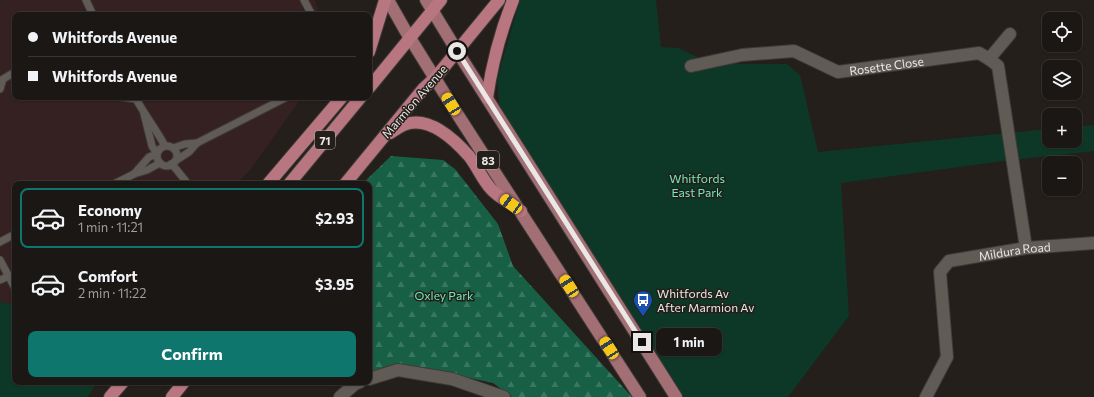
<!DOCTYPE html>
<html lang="en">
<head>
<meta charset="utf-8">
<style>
	body { margin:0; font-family:Commissioner,sans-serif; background:#282422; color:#f1f3f6; height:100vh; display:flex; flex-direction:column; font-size:15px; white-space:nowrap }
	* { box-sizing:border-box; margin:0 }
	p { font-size:13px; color:#a09fa0 }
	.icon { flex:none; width:22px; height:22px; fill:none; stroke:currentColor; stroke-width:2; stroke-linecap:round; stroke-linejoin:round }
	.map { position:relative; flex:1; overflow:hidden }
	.details { position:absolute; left:12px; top:181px; width:360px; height:204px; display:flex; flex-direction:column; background:#1b1714; border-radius:8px; box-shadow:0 1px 3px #0004,0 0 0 1px #393634 }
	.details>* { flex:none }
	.top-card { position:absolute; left:12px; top:12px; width:360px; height:88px; border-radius:8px; box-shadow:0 1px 3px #0004,0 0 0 1px #393634; display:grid; align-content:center; height:88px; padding:0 16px; background:#1b1714 }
	.fabs { position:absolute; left:1042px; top:12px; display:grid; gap:8px }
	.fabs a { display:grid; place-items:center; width:40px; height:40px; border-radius:8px; background:#1b1714; box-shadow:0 1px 3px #0004,0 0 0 1px #393634; font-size:20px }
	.end { position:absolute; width:18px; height:18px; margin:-9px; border:5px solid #eae7e4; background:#111; box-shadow:0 0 0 2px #111 }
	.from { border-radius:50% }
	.bubble { position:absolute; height:28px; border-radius:8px; background:#1b1714; box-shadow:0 1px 3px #0004,0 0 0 1px #393634; font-size:13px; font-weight:700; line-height:28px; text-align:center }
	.car { position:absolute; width:12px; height:24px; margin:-12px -6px; border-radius:5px; box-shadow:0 0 3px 1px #0007; background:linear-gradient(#f5c518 24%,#345 0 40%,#f5c518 0 76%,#345 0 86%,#f5c518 0) }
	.top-card b { display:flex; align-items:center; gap:14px; height:38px; font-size:15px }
	.top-card b+b { border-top:1px solid #393634 }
	.top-card i { width:10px; height:10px; background:#f1f3f6 }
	ul { padding:7px 0 0; list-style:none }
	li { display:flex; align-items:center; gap:12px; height:60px; margin:0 8px 6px; padding:0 8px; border:2px solid transparent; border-radius:8px }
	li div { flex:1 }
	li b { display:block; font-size:15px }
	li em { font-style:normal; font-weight:700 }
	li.current { border-color:#0f766e }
	li>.icon { width:36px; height:36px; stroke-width:1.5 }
	.action { display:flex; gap:8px; margin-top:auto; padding:8px 16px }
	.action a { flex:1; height:46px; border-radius:8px; background:#0f766e; color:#fff; font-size:16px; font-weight:700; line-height:46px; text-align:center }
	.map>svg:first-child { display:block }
	.commercial { fill:#352121 }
	.green { fill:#0d3828 }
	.forest { fill:url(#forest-firs) }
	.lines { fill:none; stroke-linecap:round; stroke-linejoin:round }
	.service-casing { stroke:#3e3a36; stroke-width:9 }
	.minor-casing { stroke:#3e3a36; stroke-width:14 }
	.primary-casing { stroke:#3e3a36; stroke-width:14 }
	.trunk-casing { stroke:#3e3a36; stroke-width:14 }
	.service { stroke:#605b55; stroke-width:7 }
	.minor { stroke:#605b55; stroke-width:12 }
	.primary { stroke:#a26f75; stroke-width:12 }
	.trunk { stroke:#b87680; stroke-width:12 }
	.route { stroke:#eae7e4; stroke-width:5 }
	.labels { text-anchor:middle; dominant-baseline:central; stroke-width:3; stroke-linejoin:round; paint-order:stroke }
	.shield { fill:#241f1a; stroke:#afaba7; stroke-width:1 }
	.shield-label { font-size:11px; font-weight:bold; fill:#eae7e4 }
	.street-label { font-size:12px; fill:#eae7e4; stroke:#241f1a }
	.park-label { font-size:12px; fill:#71ecb9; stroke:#241f1a }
	.poi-label { font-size:12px; fill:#eae7e4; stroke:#241f1a; text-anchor:start }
</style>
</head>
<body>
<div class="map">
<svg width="1094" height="397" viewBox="0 0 1094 397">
	<defs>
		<pattern id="forest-firs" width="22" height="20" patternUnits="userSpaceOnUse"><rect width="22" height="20" fill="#186045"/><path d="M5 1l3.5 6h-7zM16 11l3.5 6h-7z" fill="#3a7760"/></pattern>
	</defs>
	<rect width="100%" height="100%" fill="#241f1a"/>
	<polygon class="commercial" points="0,0 315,0 319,15 15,15 15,97 302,97 250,170 237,184 15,184 15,305 0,302"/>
	<g class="green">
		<polygon points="520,0 656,0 661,47 678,48 702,59 741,64 787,64 800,75 818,152 1049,129 1049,141 1075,141 1075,127 1094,125 1094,151 1011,160 841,183 849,316 788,397 678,397 500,110 497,79"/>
		<polygon points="0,302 15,305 15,382 98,382 87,397 0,397"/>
	</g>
	<polygon class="forest" points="391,156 443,160 455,169 498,224 513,266 632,397 512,397 493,383 423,368 390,369 369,373 369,184 362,184"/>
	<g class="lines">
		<defs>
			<g id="service">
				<polyline points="86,0 93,15"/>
				<polyline points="304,0 312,15"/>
				<polyline points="0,89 3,79 15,72"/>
				<polyline points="121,97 136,99"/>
				<path d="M135,97C144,114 156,129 165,146"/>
				<circle cx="167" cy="156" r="10"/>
				<polyline points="173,148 185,144 197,143"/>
				<polyline points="175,161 189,152 197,143 287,97"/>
				<polyline points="171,164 176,169 188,184"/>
				<polyline points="134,174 149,157 157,154 152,146 144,114"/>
				<polyline points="114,184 134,174 147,170 160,163"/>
				<polyline points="0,242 15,234"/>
				<polyline points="0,260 15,288"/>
				<polyline points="0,280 9,276"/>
			</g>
			<g id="minor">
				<polyline points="989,59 998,66 1026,248"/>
				<path id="s1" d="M691,66L742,55L794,51L838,72L979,53L989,59L1010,34"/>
				<polyline points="369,379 398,370 452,379 504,397"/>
				<polyline points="340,397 355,384 360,382"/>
				<path id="s2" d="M926,397L947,357L940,272L949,261L1026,248L1094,243"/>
			</g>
			<g id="primary">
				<polyline points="388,0 405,30 454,109 640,397"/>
				<polyline points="426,0 457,51 676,397"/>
			</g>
			<g id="trunk">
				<polyline points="369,52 385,0"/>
				<polyline points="369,88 441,0"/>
				<path d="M487,98C492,63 500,33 513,0"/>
				<path d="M390,133C395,130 400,126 406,124C430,116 454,139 469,156C477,166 482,179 491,189C499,198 512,204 521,211"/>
				<polyline points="268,184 342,97"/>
				<polyline points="289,184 361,97"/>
				<polyline points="345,184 423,89 435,78 499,0"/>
				<polyline points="110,397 123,382"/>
				<polyline points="172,397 184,382"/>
			</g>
		</defs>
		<use href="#service" class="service-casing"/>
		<use href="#minor" class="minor-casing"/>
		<use href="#primary" class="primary-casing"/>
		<use href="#trunk" class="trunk-casing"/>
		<use href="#service" class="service"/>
		<use href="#minor" class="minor"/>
		<use href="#primary" class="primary"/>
		<use href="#trunk" class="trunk"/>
	</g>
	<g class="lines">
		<polyline class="route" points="457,51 642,342"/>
	</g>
	<defs>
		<symbol id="bus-pin" viewBox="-11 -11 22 30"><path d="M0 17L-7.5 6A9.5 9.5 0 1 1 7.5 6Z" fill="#1a4fb4" stroke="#241f1a"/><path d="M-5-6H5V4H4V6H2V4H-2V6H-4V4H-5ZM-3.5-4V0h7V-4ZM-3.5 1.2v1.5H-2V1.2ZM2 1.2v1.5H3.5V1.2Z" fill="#fff"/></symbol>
	</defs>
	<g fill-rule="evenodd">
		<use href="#bus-pin" x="632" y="289" width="22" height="30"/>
	</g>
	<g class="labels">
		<g class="shield">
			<rect x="315" y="131" width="20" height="18" rx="3"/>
			<rect x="477" y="151" width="22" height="18" rx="3"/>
		</g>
		<g class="shield-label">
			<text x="325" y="140">71</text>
			<text x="488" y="160">83</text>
		</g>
		<g class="street-label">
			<text stroke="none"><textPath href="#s1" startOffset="202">Rosette Close</textPath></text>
			<text transform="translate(414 101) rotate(-49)">Marmion Avenue</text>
			<text stroke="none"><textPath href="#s2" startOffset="211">Mildura Road</textPath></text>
		</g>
		<g class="park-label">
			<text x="697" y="178">Whitfords<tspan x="697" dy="14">East Park</tspan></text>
			<text x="444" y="295">Oxley Park</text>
		</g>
		<g class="poi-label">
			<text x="657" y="293">Whitfords Av<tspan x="657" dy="14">After Marmion Av</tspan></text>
		</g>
	</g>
</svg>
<div class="fabs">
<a><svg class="icon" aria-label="locate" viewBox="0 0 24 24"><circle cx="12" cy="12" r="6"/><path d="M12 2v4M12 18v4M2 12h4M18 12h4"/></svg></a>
<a><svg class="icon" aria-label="layers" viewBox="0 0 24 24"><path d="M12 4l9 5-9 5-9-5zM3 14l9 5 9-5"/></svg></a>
<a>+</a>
<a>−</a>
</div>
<i class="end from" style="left:457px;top:51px"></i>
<i class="end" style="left:642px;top:342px"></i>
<div class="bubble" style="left:656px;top:328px;width:66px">1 min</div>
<i class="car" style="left:451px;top:104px;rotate:328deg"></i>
<i class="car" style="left:511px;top:204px;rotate:306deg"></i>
<i class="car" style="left:569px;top:286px;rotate:327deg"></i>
<i class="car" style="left:609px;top:348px;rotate:327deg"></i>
<div class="top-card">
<b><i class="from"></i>Whitfords Avenue</b>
<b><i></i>Whitfords Avenue</b>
</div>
<section class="details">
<ul>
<li class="current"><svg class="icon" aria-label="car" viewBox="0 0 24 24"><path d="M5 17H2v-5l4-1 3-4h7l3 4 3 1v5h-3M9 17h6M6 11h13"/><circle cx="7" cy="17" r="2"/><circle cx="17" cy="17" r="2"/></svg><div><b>Economy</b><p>1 min · 11:21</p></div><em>$2.93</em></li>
<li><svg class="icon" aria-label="car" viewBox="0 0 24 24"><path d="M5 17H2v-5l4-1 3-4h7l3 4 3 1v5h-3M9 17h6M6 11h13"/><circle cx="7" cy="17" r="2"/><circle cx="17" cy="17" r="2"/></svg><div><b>Comfort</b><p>2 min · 11:22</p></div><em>$3.95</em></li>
</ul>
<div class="action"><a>Confirm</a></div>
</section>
</div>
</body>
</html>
